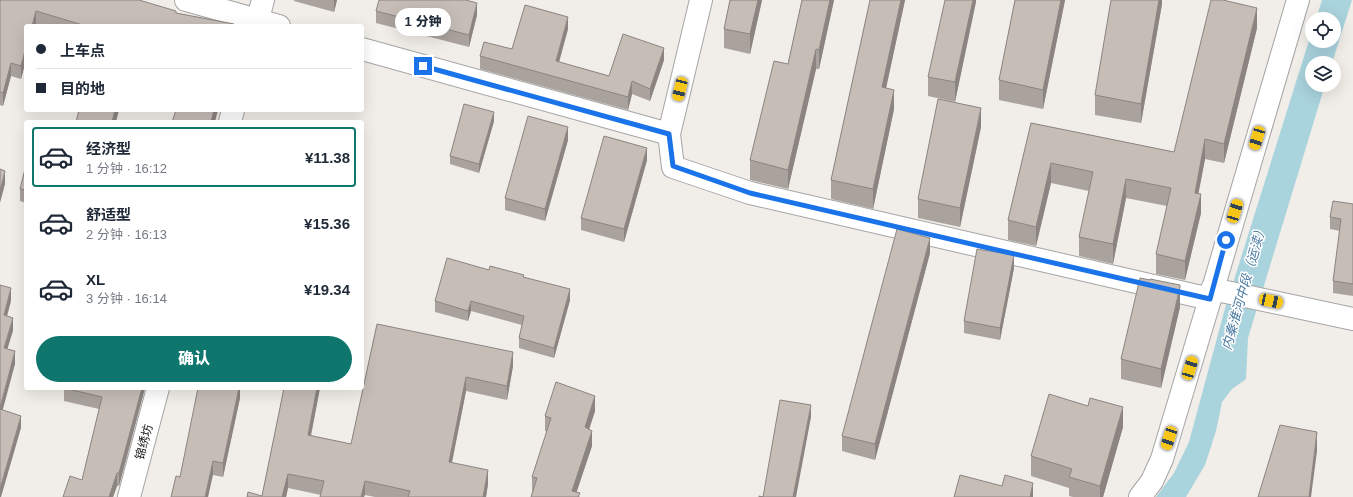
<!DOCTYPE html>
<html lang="zh">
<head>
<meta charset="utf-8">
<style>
	body { margin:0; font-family:Helvetica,"Noto Sans SC",sans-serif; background:#f2f2f3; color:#1f2937; height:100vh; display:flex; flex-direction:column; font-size:15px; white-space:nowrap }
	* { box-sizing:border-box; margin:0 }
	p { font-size:13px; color:#747a83 }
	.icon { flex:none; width:22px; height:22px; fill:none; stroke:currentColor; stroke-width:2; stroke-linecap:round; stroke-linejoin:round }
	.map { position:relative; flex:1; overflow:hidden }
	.details { position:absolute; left:24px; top:120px; width:340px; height:270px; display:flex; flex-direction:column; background:#fff; border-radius:4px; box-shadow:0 4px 16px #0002 }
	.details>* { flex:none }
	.hud { position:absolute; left:24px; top:24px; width:340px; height:88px; border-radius:4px; box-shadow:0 4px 16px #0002; display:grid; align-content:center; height:88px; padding:0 12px; background:#fff }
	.fabs { position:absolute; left:1305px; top:12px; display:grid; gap:8px }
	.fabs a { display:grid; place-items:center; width:36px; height:36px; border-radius:50%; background:#fff; box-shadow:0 4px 16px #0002; font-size:20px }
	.end { position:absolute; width:18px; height:18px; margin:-9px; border:5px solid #1a73e8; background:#fff; box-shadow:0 0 0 2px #fff }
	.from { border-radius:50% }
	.bubble { position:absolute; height:28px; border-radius:14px; background:#fff; box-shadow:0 4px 16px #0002; font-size:13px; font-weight:800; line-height:28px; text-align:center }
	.car { position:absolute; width:12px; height:24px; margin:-12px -6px; border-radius:5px; box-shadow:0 0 3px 1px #0007; background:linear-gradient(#f5c518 24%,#345 0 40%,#f5c518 0 76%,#345 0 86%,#f5c518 0) }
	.hud b { display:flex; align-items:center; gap:14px; height:38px; font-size:15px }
	.hud b+b { border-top:1px solid #e0e1e3 }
	.hud i { width:10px; height:10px; background:#1f2937 }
	ul { padding:7px 0 0; list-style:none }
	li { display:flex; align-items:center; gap:12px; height:60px; margin:0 8px 6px; padding:0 4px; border:2px solid transparent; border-radius:4px }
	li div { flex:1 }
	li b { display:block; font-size:15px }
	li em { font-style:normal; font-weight:800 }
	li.on { border-color:#0f766e }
	li>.icon { width:36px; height:36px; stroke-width:1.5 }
	.button { display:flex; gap:8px; margin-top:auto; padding:8px 12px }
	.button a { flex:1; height:46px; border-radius:24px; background:#0f766e; color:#fff; font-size:16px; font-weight:800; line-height:46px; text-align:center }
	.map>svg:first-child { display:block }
	.water { fill:#a9d3dd }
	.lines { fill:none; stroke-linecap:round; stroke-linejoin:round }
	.street-casing { stroke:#a5a5a5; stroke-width:24 }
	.street { stroke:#fff; stroke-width:22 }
	.wall { fill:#aaa39d }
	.shaded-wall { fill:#8b8480 }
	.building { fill:#c6bdb7; stroke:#8b8480 }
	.route { stroke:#1a73e8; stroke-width:5 }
	.labels { text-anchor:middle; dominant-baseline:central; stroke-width:3; stroke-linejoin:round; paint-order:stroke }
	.street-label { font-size:12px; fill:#212121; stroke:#fff }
	.water-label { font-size:13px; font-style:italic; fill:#48789f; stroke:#fff }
</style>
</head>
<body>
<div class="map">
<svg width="1353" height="497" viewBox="0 0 1353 497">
	<rect width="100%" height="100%" fill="#f1ede8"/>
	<polygon class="water" points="1322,0 1352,0 1332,63 1312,63 1312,85 1325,85 1248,338 1246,379 1232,389 1222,402 1216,431 1205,465 1186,497 1156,497 1174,473 1189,442 1224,312 1312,31 1312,41 1334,41 1334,19 1316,19"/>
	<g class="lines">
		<defs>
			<g id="street">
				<polyline points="186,0 279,26"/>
				<polyline points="701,0 669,134 673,167 750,193 1210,299 1298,0"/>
				<polyline points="256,26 263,0"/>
				<polyline points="362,49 669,134"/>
				<polyline points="230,122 233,110"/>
				<polyline points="1212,289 1353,319"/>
				<polyline points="129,497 158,388"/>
				<polyline points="1140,497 1152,481 1162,459 1210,299"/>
			</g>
		</defs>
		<use href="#street" class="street-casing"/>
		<use href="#street" class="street"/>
	</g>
	<g class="wall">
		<polygon points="0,0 176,13 234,26 43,26 36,24 26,26 26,60 21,79 11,76 3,106 0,105"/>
		<polygon points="294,0 337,0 334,12 294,1"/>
		<polygon points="730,0 762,0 750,54 724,48 724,29"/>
		<polygon points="802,0 834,0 819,69 816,69 788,189 750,180 750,160 788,64"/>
		<polygon points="870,0 905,0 886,88 894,109 873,209 831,199 831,180"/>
		<polygon points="976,0 955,102 928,96 928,77"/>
		<polygon points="1015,0 1065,0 1043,109 999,100 999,80"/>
		<polygon points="1162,0 1162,4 1141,123 1095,115 1095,95"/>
		<polygon points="376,11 477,15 469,47 376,23"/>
		<polygon points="1257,28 1224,163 1205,159 1198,193 1201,213 1185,280 1156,274 1156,254 1167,206 1126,198 1113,264 1079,256 1079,237 1089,191 1051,183 1036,246 1008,240 1008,220 1031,123 1174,152"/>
		<polygon points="568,29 559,62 609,76 664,60 650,101 632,94 628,110 480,69 480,56 512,49"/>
		<polygon points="494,121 479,173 450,164 450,156"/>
		<polygon points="981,127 960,227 918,218 918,199"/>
		<polygon points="568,140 545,221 505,210 505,198"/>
		<polygon points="647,160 624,242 581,230 581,218"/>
		<polygon points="26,165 26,203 20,201 20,189"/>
		<polygon points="1353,204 1353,296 1333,293 1333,281 1340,231 1330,229 1330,217"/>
		<polygon points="930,253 875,460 842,451 842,436"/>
		<polygon points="1014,268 1000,340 964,333 964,321"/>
		<polygon points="489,270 524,277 570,300 554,358 519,348 519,338 522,325 471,311 468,321 435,312 435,301"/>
		<polygon points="1180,307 1161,388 1121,379 1121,359"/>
		<polygon points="377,324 513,366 507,400 466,391 452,463 488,484 486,497 375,497 365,495 321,495 288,488 286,497 247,497 262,496 284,388 320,388 311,436 351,444"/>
		<polygon points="64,388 145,388 119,486 117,486 113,497 63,497 82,480 99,409 64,401"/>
		<polygon points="240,388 240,398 223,477 213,475 180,477"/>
		<polygon points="595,411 589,429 592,446 576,492 580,497 532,492 532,477 547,432 545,431 545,416"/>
		<polygon points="1123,427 1103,497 1073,497 1069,496 1069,488 1031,476 1031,456"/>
	</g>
	<g class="shaded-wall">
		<polygon points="334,0 337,0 334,12"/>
		<polygon points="758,0 762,0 750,54 750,34"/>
		<polygon points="830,0 834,0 819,69 819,50"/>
		<polygon points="901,0 905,0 882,107 882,87"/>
		<polygon points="973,0 976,0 976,2 955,102 955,82"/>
		<polygon points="1061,0 1065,0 1043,109 1043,90"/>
		<polygon points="1159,0 1162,0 1162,4 1141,123 1141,104"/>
		<polygon points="477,3 477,15 469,47 469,35"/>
		<polygon points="1257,8 1257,28 1224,163 1224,144"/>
		<polygon points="36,11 36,24 35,26 32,26"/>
		<polygon points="568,17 568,29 556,73 556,61"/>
		<polygon points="26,47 26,60 21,79 21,66"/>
		<polygon points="664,48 664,60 650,101 650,89"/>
		<polygon points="816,49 816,69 788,189 788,170"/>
		<polygon points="11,63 11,76 3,106 3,93"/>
		<polygon points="632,81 632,94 628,110 628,97"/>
		<polygon points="894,90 894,109 873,209 873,189"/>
		<polygon points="981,108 981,127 960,227 960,208"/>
		<polygon points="115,110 119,110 116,122 112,122"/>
		<polygon points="214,110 218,110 215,122 211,122"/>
		<polygon points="494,112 494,121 479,173 479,164"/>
		<polygon points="568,127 568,140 545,221 545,209"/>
		<polygon points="1205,139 1205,159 1195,212 1195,193"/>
		<polygon points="647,148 647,160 624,242 624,229"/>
		<polygon points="1051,163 1051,183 1036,246 1036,227"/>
		<polygon points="5,171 5,184 0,203 0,191"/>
		<polygon points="1126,179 1126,198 1113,264 1113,244"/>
		<polygon points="1201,194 1201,213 1185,280 1185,261"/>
		<polygon points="930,238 930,253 875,460 875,444"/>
		<polygon points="1014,255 1014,268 1000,340 1000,328"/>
		<polygon points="1180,287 1180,307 1161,388 1161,369"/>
		<polygon points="11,288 11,301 4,328 4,315"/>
		<polygon points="570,289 570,300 554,358 554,348"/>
		<polygon points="471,301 471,311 468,321 468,311"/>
		<polygon points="13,318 13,331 4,360 4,348"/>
		<polygon points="15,351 15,364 0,420 0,408"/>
		<polygon points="513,352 513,366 507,400 507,386"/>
		<polygon points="466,377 466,391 449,476 449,462"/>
		<polygon points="142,388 145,388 119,486 119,473"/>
		<polygon points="239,388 240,388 240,398 223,477 223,463"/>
		<polygon points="317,388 320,388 308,449 308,435"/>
		<polygon points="595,396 595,411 585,442 585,427"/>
		<polygon points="811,405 811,417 796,497 793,497"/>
		<polygon points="1123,407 1123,427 1103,497 1100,497 1100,486"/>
		<polygon points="21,416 21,428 1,497 0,497 0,489"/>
		<polygon points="592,431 592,446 575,497 572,491"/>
		<polygon points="1317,432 1317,451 1311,497 1309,497"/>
		<polygon points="213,461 213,475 208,497 205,497"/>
		<polygon points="488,470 488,484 486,497 483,497"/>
		<polygon points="117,473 117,486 113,497 109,497"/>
		<polygon points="288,474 288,488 286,497 282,497"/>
		<polygon points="365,481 365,495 364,497 361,497"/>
		<polygon points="1033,483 1033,497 1030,497"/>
	</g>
	<g class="building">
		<polygon points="0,0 139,0 176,11 176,13 234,24 234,26 86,26 36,11 32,26 26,26 26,47 21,66 11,63 3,93 0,92"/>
		<polygon points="379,0 466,0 477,3 469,35 376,11"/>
		<polygon points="730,0 758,0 750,34 724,29"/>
		<polygon points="802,0 830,0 819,50 816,49 788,170 750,160 774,61 788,64"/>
		<polygon points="870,0 901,0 882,87 894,90 873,189 831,180"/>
		<polygon points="945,0 973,0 955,82 928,77"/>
		<polygon points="1015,0 1061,0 1043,90 999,80"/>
		<polygon points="1111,0 1159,0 1141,104 1095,95"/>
		<polygon points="1211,0 1223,0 1257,8 1224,144 1205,139 1195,193 1201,194 1185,261 1156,254 1171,188 1126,179 1113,244 1079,237 1093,172 1051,163 1036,227 1008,220 1031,123 1174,152"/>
		<polygon points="525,5 568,17 556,61 609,76 623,34 664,48 650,89 632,81 628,97 480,56 484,42 512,49"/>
		<polygon points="938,99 981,108 960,208 918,199"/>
		<polygon points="464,104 494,112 479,164 450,156"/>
		<polygon points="79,110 115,110 112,122 76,122"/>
		<polygon points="176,110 214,110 211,122 172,122"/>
		<polygon points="528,116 568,127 545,209 505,198"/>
		<polygon points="604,136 647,148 624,229 581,218"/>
		<polygon points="26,165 26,190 20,189"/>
		<polygon points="0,169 5,171 0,191"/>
		<polygon points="1333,201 1353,204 1353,284 1333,281 1341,219 1330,217"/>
		<polygon points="897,229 930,238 875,444 842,436"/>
		<polygon points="977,249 1014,255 1000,328 964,321"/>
		<polygon points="447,258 489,270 490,266 524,275 523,277 570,289 554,348 519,338 524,316 471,301 468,311 435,301"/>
		<polygon points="1140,278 1150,280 1150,279 1180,285 1180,287 1161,369 1121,359"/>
		<polygon points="0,285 11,288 4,315 13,318 4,348 15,351 0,408"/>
		<polygon points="377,324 513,352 507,386 466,377 449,462 488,470 483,497 408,497 410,491 365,481 361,497 320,497 324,481 288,474 282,497 247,497 248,492 262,496 284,388 317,388 308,435 351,444"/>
		<polygon points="556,382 595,396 585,427 592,431 572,491 580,493 578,497 531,497 537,478 532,477 551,418 545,416"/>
		<polygon points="64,388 142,388 119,473 117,473 109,497 63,497 70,476 82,480 102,397"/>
		<polygon points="198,388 239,388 223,463 213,461 205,497 171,497 176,476 180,477"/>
		<polygon points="1049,394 1088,406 1090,398 1123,407 1100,486 1069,477 1072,469 1031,456"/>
		<polygon points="780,400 811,405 793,497 759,497 759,496 763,497"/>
		<polygon points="0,409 21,416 0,489"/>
		<polygon points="1280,425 1317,432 1309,497 1258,497"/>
		<polygon points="960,475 1002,486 1005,475 1033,483 1030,497 954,497"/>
	</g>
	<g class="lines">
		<polyline class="route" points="423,66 669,134 673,166 750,193 1210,299 1226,240"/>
	</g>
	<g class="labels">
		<g class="street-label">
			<text transform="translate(144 442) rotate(-75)">锦绣坊</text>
		</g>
		<g class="water-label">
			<text transform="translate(1244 287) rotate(-74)">内秦淮河中段（运渎）</text>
		</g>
	</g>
</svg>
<div class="fabs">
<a><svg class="icon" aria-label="locate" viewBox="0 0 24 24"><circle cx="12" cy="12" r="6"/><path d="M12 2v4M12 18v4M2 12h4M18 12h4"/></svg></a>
<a><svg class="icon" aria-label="layers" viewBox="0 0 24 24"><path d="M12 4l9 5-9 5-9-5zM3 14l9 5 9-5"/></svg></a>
</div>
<i class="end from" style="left:1226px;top:240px"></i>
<i class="end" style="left:423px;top:66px"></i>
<div class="bubble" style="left:395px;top:8px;width:56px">1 分钟</div>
<i class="car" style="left:680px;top:89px;rotate:194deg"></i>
<i class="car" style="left:1257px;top:138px;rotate:197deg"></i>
<i class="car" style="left:1235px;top:211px;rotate:17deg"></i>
<i class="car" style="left:1271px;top:301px;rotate:102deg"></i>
<i class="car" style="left:1190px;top:368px;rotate:17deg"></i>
<i class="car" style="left:1169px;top:438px;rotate:198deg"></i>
<div class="hud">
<b><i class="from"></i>上车点</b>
<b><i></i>目的地</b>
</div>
<section class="details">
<ul>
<li class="on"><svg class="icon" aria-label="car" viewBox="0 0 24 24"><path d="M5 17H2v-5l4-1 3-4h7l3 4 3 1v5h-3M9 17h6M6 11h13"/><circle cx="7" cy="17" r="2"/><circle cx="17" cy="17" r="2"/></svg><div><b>经济型</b><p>1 分钟 · 16:12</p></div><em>¥11.38</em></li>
<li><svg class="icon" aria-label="car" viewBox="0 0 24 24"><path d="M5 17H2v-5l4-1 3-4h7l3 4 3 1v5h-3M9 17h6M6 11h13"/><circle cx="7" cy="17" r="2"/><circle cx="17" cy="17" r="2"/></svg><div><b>舒适型</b><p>2 分钟 · 16:13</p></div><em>¥15.36</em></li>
<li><svg class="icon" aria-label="car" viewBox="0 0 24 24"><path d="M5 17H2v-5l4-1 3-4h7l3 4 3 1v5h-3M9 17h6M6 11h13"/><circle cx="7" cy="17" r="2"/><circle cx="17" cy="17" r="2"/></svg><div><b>XL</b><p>3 分钟 · 16:14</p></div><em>¥19.34</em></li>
</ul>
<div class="button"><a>确认</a></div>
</section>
</div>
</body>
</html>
